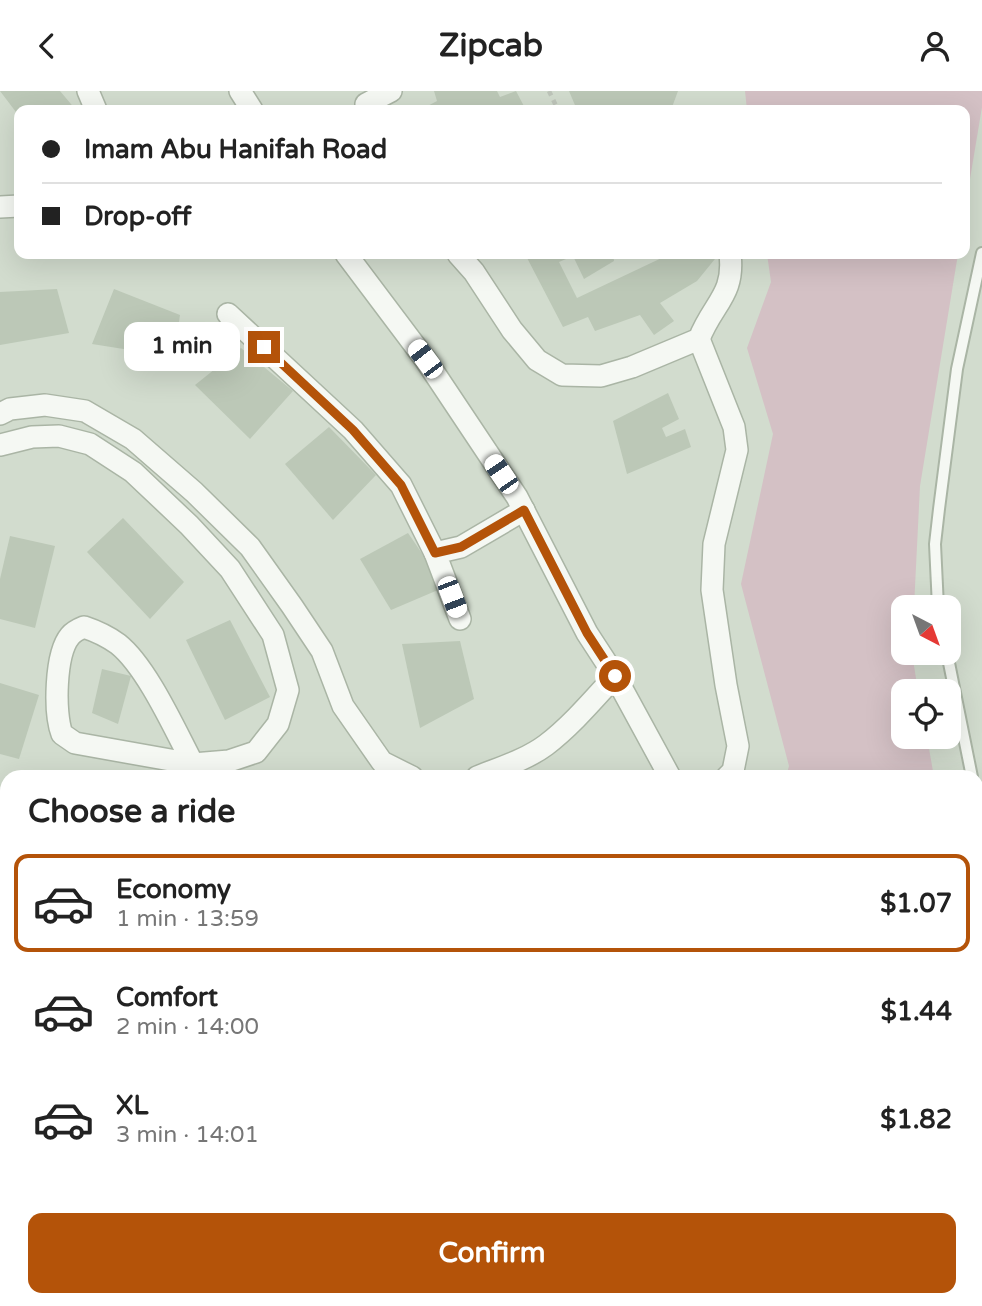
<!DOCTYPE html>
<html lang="en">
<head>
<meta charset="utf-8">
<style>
	body { margin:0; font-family:"Varela Round",sans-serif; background:#f6f6f6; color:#222; height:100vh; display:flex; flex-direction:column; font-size:26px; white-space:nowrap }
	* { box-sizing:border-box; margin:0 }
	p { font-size:23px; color:#767676 }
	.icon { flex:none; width:38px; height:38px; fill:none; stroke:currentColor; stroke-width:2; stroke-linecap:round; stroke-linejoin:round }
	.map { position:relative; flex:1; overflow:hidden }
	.side { position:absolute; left:0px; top:679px; width:984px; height:537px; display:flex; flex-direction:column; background:#fff; border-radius:21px 21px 0 0; box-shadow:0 7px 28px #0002 }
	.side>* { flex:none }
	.banner { position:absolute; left:14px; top:14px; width:956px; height:154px; border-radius:14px; box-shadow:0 7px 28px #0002; display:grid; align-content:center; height:154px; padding:0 28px; background:#fff }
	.needle { width:46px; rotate:139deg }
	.fabs { position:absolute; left:891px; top:504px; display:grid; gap:14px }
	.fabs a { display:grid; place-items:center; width:70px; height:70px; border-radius:14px; background:#fff; box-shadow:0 7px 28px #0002; font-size:35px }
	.end { position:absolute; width:32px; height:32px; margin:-16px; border:9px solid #b45309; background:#fff; box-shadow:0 0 0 4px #fff }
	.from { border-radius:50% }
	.bubble { position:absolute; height:49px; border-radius:14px; background:#fff; box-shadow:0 7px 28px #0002; font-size:23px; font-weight:800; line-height:49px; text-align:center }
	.car { position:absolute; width:21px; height:42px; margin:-21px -10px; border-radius:9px; box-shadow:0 0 5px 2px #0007; background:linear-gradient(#fff 24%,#345 0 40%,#fff 0 76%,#345 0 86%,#fff 0) }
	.banner b { display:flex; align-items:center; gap:24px; height:66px; font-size:26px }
	.banner b+b { border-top:2px solid #e0e0e0 }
	.banner i { width:18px; height:18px; background:#222 }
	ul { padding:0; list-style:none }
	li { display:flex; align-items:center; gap:21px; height:98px; margin:0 14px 10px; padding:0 14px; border:4px solid transparent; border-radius:14px }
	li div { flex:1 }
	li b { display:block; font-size:26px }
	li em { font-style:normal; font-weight:800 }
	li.on { border-color:#b45309 }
	li>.icon { width:63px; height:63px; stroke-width:1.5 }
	h2 { padding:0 28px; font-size:32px; line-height:84px }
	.cta { display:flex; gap:14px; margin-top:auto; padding:14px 28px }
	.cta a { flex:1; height:80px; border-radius:14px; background:#b45309; color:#fff; font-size:28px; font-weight:800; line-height:80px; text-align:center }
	header { display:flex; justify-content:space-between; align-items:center; height:91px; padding:0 28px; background:#fff; font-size:32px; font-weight:800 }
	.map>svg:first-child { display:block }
	.built { fill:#d2dcce; fill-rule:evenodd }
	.green { fill:#d4c1c5 }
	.building { fill:#bcc8b7 }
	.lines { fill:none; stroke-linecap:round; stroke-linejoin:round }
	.lane-casing { stroke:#aab5a5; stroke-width:14 }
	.street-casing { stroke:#aab5a5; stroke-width:24 }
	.path { stroke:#bec5ba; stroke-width:4.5; stroke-dasharray:5 5; stroke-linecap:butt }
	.lane { stroke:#f5f8f3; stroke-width:10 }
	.street { stroke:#f5f8f3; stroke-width:21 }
	.route { stroke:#b45309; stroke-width:9 }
</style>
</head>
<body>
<header><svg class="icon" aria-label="back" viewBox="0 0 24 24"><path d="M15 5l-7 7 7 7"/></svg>Zipcab<svg class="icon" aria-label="person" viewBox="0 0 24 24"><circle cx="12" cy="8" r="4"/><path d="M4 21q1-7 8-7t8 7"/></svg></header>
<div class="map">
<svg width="982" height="1215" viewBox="0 0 982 1215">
	<rect width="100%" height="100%" fill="#e4eae0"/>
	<path class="built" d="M0,0H982V973L976,969V686H7V698L0,696ZM19,19H964V163H19ZM903,516H948V562H903ZM903,600H948V646H903Z"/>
	<g class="green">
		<polygon points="745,0 982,0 982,16 964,124 964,19 747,19"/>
		<polygon points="767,163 958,163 920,395 914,516 903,516 903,562 912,562 918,600 903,600 903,646 927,646 934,686 786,686 789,675 741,493 773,343 747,257 771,191"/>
	</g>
	<g class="building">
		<polygon points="0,0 60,0 76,19 19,19 19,25"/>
		<polygon points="434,0 497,0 500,6 516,0 526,19 420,19 437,10"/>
		<polygon points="569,0 678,0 671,19 577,19"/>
		<polygon points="525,163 613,163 614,170 584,188 573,165 559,171 577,207 670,163 719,163 697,190 660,212 674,230 654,244 640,224 595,240 588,226 563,236"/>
		<polygon points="57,198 69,242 0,254 0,201"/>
		<polygon points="114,198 180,224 174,266 92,253"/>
		<polygon points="241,257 293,300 250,348 195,294"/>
		<polygon points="668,302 679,328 662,337 666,346 685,338 691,356 627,383 613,330"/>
		<polygon points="329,336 376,384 333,429 285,373"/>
		<polygon points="123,427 184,491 150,528 87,461"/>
		<polygon points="408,442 445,496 391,519 360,468"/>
		<polygon points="10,445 55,455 35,537 0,528 0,488"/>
		<polygon points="230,529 270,606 225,629 186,549"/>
		<polygon points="460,550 474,608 420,637 402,553"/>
		<polygon points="102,578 131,585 118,633 92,622"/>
		<polygon points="0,592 39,604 19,668 0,663"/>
	</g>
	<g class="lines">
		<defs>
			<g id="lane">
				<polyline points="938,516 935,453 939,418 957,278 982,162"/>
				<polyline points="947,562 972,686"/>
				<polyline points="976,705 982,731"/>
				<polyline points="0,758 7,760"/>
				<polyline points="133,1215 134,1209"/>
			</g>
			<g id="street">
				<polyline points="88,0 96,19"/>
				<polyline points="240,0 252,19"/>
				<polyline points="366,13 391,0"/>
				<polyline points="0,116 19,115"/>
				<polyline points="346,163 425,268 517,406 587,542 615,585 670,686"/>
				<path d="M458,163L474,181L512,239L537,269L562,284L601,285L632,276L699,248C713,212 735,204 730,163"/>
				<polyline points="228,223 353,339 401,394 435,462"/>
				<polyline points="699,248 734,336 737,359 714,453 712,499 726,594 738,655 733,680 727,686"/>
				<polyline points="0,323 10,318 45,314 85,320 133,348 194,401 250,456 292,515 322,560 343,615 382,671 412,686"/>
				<path d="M0,354L32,346L59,345L90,353L133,381L189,434L230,478L273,544L288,599L278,633L256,661L229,670L193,673L75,652L62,643C54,622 55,563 70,545C74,540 79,538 84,536C96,540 107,545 118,553C147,576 175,639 193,673"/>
				<polyline points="460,528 435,462 461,456 524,419"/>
				<path d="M477,686C499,677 526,669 546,654C571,635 593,609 615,585"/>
			</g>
		</defs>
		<use href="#lane" class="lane-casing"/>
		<use href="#street" class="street-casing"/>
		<g class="path">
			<polyline points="549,0 558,19"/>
			<polyline points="627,163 628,165"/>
			<polyline points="904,1209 906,1215"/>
			<polyline points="761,1215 762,1209"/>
		</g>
		<use href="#lane" class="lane"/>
		<use href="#street" class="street"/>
	</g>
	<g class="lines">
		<polyline class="route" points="264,256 353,339 401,394 435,462 461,456 524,419 587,542 615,585"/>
	</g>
</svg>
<div class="fabs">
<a><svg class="needle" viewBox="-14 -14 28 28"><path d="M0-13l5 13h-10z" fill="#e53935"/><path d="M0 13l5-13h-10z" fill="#767676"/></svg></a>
<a><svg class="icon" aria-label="locate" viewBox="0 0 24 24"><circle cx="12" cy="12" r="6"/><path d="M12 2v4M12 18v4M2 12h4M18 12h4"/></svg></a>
</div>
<i class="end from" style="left:615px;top:585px"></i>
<i class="end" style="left:264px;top:256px"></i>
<div class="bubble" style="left:124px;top:231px;width:116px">1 min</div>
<i class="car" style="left:425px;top:268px;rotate:323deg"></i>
<i class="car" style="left:501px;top:383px;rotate:326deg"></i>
<i class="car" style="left:452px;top:506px;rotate:159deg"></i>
<div class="banner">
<b><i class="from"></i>Imam Abu Hanifah Road</b>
<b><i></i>Drop-off</b>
</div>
<section class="side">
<h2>Choose a ride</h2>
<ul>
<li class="on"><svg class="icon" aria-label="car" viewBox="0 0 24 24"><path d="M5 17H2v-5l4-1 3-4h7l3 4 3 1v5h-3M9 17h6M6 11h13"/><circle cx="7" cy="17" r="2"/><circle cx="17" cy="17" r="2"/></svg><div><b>Economy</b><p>1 min · 13:59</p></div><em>$1.07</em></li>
<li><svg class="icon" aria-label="car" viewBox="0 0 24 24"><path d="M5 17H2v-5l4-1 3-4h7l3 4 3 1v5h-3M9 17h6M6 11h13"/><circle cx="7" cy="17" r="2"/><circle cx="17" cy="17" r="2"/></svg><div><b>Comfort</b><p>2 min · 14:00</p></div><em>$1.44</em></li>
<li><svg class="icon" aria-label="car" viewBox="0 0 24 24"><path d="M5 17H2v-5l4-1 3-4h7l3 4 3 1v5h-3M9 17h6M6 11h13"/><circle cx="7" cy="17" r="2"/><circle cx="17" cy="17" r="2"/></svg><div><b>XL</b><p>3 min · 14:01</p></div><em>$1.82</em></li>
</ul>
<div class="cta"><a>Confirm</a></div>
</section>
</div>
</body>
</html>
